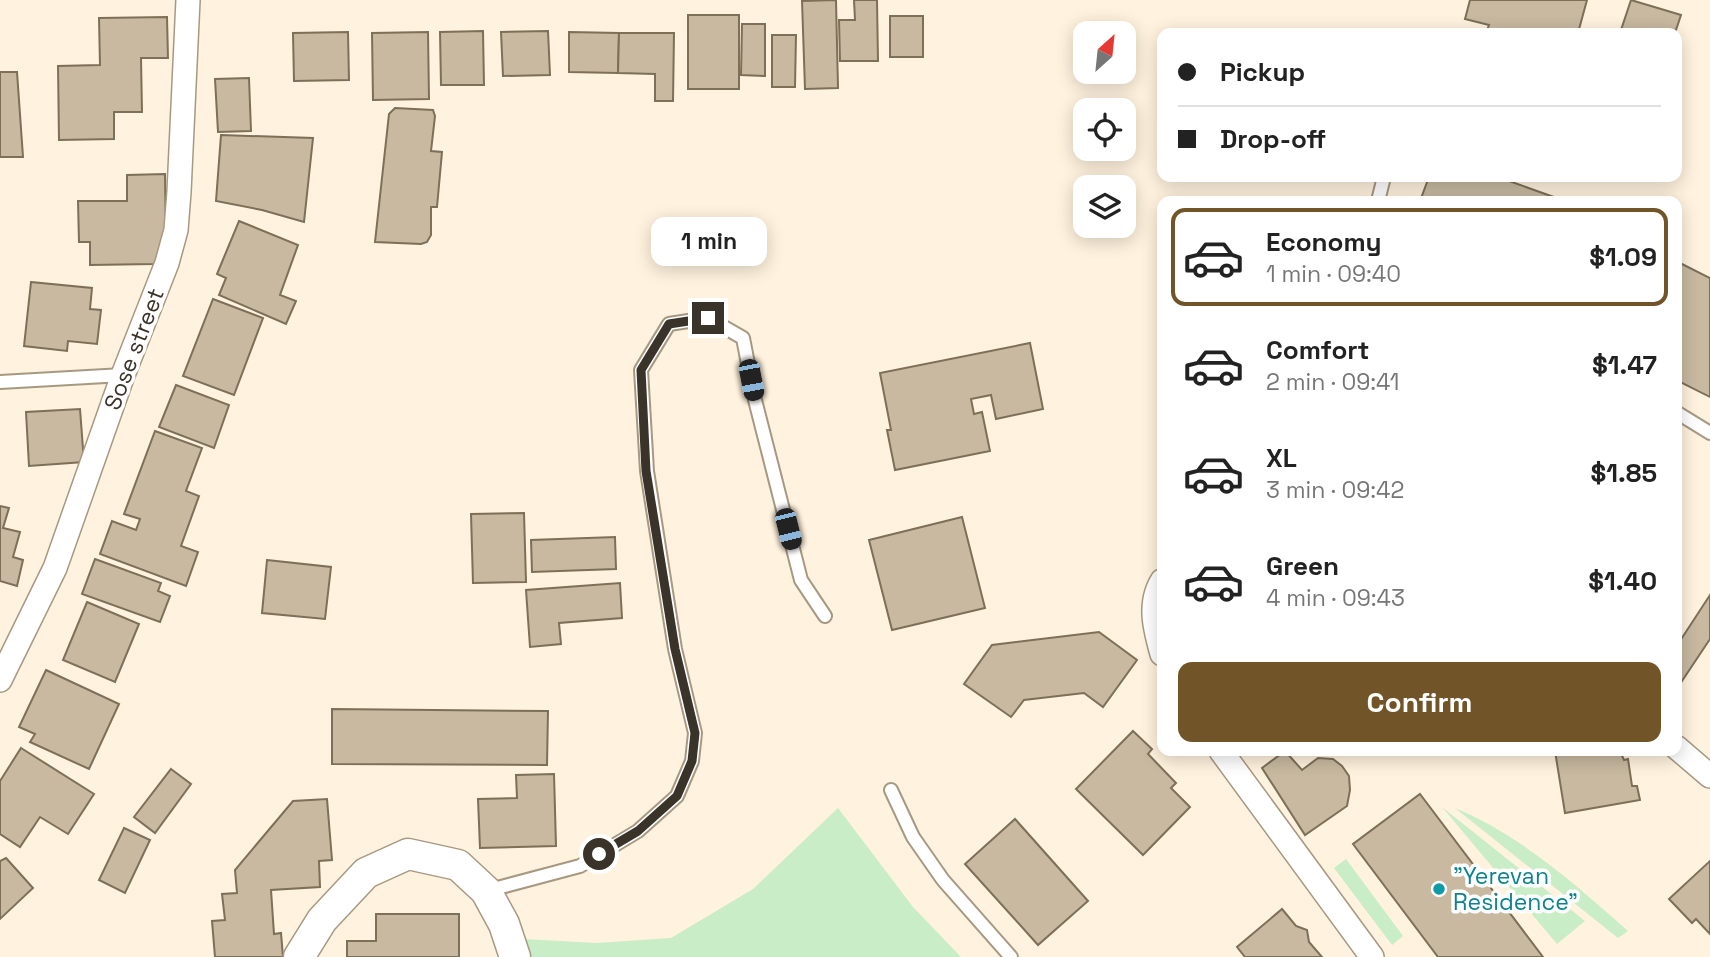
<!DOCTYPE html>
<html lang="en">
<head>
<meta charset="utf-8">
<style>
	body { margin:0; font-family:"Space Grotesk",sans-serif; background:#f6f6f6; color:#222; height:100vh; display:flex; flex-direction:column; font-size:26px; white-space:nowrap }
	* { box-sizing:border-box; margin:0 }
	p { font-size:23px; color:#767676 }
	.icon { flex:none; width:38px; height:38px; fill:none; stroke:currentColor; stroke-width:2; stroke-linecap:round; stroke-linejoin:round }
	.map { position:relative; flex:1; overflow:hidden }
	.sheet { position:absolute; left:1157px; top:196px; width:525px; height:560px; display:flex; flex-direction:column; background:#fff; border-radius:14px; box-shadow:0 4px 18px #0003 }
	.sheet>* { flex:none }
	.top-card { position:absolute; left:1157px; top:28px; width:525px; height:154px; border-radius:14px; box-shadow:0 4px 18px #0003; display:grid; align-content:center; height:154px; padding:0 21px; background:#fff }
	.needle { width:46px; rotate:27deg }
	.controls { position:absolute; left:1073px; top:21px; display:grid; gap:14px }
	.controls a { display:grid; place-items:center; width:63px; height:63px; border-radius:14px; background:#fff; box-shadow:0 4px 18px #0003; font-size:35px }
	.end { position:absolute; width:32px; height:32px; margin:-16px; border:9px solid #393329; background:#fff; box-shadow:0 0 0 4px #fff }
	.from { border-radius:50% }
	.bubble { position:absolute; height:49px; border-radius:14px; background:#fff; box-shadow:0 4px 18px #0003; font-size:23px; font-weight:700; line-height:49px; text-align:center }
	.car { position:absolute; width:21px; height:42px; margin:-21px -10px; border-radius:9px; box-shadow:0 0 5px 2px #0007; background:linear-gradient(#222 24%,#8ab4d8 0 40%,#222 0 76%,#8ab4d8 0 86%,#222 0) }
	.top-card b { display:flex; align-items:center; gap:24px; height:66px; font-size:26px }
	.top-card b+b { border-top:2px solid #e0e0e0 }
	.top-card i { width:18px; height:18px; background:#222 }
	ul { padding:12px 0 0; list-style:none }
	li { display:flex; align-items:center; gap:21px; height:98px; margin:0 14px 10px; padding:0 7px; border:4px solid transparent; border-radius:14px }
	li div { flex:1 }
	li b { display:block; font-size:26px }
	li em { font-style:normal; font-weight:700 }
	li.active { border-color:#715528 }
	li>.icon { width:63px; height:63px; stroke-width:1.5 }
	.cta { display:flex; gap:14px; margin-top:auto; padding:14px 21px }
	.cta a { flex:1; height:80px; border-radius:14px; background:#715528; color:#fff; font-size:28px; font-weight:700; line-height:80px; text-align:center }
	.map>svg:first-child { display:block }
	.green { fill:#c8edc7 }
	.building { fill:#c8b9a0; stroke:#7d6f58; stroke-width:2 }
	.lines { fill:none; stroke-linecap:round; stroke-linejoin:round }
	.service-casing { stroke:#a79981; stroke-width:16 }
	.minor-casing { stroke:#a79981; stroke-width:26 }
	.tertiary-casing { stroke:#a79981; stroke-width:33 }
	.service { stroke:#fff; stroke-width:12 }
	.minor { stroke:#fff; stroke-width:23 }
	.tertiary { stroke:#fff; stroke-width:30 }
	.route { stroke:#393329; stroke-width:9 }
	.culture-dot { fill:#0f9aa8; stroke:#fff; stroke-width:2.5 }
	.labels { text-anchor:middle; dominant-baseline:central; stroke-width:7; stroke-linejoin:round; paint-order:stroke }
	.street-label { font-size:23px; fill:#393329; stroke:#fff }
	.culture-label { font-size:23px; fill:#0d838f; stroke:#fff; text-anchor:start }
</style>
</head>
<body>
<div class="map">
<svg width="1710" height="957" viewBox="0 0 1710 957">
	<rect width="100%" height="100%" fill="#fff2de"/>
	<g class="green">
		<polygon points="1442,807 1585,921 1557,944"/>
		<polygon points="838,808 913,907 961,957 528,957 523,939 597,943 671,938 753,889"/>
		<path d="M1455,808C1520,835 1576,885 1628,931L1618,938Z"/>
		<polygon points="1346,859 1403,936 1392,945 1334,868"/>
	</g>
	<g class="building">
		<polygon points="836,0 838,88 805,89 802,1"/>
		<polygon points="854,0 877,0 878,61 840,61 839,20 855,20"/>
		<polygon points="1470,0 1587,0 1578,33 1486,33 1489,25 1465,19"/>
		<polygon points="1631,0 1681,15 1675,33 1620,33"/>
		<rect x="688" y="15" width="51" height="74"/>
		<rect x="890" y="16" width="33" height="41"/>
		<polygon points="167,17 168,58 141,58 142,112 114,112 114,139 59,140 58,66 100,65 99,18"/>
		<polygon points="742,24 765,24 765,76 741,75"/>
		<polygon points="483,31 484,85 441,85 440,32"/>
		<polygon points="548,31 550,75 503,76 501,32"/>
		<polygon points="348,32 349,80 294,81 293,33"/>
		<polygon points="428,32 429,99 373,100 372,33"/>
		<polygon points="569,32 619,33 618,73 569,72"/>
		<polygon points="619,33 674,33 673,101 655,101 655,74 618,73"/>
		<polygon points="772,35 796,35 795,87 772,87"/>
		<polygon points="0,72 17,72 23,157 0,157"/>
		<polygon points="249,78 251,131 218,132 215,79"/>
		<polygon points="395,108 433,110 435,116 431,151 442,152 437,207 431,207 431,235 427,242 421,244 375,242 389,114"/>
		<polygon points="221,135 313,138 304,222 262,210 216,201"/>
		<polygon points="165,174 166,244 154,264 90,265 90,242 79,242 78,201 127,201 127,175"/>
		<polygon points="1429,177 1498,177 1565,201 1420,201"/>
		<polygon points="239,221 298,245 280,295 296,301 286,324 219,295 226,278 217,274"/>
		<polygon points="1676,261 1710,278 1710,397 1676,380"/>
		<polygon points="31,282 92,288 90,309 101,310 97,344 68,341 67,351 24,346"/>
		<polygon points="213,299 263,318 234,395 183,376"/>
		<polygon points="1030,343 1043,409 996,419 991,395 971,399 974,414 982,412 990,451 895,470 887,430 891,430 880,373"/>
		<polygon points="176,385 229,405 214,448 159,427"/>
		<polygon points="80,409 84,462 29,466 26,412"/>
		<polygon points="155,431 202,448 186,491 199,496 181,546 198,552 186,586 100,554 112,521 136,530 140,519 124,514"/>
		<polygon points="0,506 9,508 3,528 20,532 13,557 23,560 17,586 0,581"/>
		<polygon points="524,513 526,582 473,583 471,514"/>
		<polygon points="962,517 985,608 892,630 869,540"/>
		<polygon points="615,537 616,569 532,572 531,540"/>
		<polygon points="95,559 161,583 158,591 170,596 160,622 82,594"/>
		<polygon points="267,560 331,567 325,619 262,613"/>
		<polygon points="620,583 622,618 559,623 561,644 530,647 526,590"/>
		<polygon points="1710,595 1710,639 1676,690 1676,647"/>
		<polygon points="87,602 139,624 115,682 63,660"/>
		<polygon points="1099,632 1137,660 1103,707 1084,693 1024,700 1011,717 964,684 992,645"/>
		<polygon points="46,670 119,704 89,769 30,742 35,734 19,727"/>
		<polygon points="332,709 548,711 547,765 332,764"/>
		<polygon points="1133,731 1152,749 1148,754 1176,783 1171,788 1190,807 1143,855 1076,789"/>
		<polygon points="21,748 94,794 68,834 40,817 20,847 0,834 0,781"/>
		<polygon points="1285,751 1302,770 1318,758 1333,759 1342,766 1349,776 1350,790 1347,806 1305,835 1262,768"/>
		<polygon points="1555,751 1620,751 1624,760 1628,759 1632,786 1637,786 1640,800 1565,813"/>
		<polygon points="171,769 191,784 155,833 134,817"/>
		<polygon points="554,774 556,846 480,848 478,799 517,798 516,775"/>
		<polygon points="1420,794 1543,957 1438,957 1353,844"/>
		<polygon points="327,799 332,860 319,861 320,887 271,890 274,934 281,933 283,957 215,957 212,921 225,920 222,894 237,893 235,870 293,801"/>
		<polygon points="1015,819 1088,901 1038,945 965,864"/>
		<polygon points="124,828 150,840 125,893 99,880"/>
		<polygon points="6,858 33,888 0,919 0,861"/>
		<polygon points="1710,861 1710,934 1696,919 1692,923 1669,899"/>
		<polygon points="1282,909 1296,926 1307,930 1309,942 1322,957 1245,957 1237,947"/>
		<polygon points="376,914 459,914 459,957 347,957 347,941 376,941"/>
	</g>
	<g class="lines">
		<defs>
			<g id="service">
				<polyline points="1378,201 1384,177"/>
				<polyline points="0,382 123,375"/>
				<polyline points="1676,412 1710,433"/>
				<polyline points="891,790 913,837 943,880 1011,957"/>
				<polyline points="486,891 580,866 638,831 677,796 692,761 695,733 675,649 647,471 641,370 669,324 708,318 743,338 755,400 801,580 825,616"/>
			</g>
			<g id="minor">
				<path d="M1162,581C1148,604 1155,629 1162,654"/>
				<polyline points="0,680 55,568 123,375 167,263 176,230 179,192 188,0"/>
				<polyline points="1676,747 1710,776"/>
				<polyline points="1221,751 1372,957"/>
			</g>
			<polyline id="tertiary" points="299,957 322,920 366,873 408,854 458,865 486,891 504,924 515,957"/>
		</defs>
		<use href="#service" class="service-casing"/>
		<use href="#minor" class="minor-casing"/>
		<use href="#tertiary" class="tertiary-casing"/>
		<use href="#service" class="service"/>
		<use href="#minor" class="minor"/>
		<use href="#tertiary" class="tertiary"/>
	</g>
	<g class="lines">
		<polyline class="route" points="599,854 638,831 677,796 692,761 695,733 675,649 646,471 641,370 669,324 708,318"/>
	</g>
	<circle class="culture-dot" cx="1439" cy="889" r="7"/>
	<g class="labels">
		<g class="street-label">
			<text transform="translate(134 349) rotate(-69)">Sose street</text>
		</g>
		<g class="culture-label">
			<text x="1453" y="876">"Yerevan<tspan x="1453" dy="26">Residence"</tspan></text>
		</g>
	</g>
</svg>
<div class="controls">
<a><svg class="needle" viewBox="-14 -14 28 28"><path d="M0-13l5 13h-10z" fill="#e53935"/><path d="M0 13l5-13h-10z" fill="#767676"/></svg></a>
<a><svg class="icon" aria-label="locate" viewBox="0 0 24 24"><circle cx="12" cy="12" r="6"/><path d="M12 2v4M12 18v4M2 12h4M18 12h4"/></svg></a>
<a><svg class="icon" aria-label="layers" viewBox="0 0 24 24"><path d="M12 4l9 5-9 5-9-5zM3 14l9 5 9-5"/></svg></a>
</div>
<i class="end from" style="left:599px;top:854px"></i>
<i class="end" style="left:708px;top:318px"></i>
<div class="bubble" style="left:651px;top:217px;width:116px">1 min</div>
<i class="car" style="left:751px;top:380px;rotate:169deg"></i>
<i class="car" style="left:788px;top:529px;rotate:166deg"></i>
<div class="top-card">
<b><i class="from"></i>Pickup</b>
<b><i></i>Drop-off</b>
</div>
<section class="sheet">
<ul>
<li class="active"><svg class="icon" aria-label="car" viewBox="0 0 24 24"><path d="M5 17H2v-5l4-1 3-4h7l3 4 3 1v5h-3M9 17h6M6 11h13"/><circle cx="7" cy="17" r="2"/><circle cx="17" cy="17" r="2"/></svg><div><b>Economy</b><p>1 min · 09:40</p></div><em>$1.09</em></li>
<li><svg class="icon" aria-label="car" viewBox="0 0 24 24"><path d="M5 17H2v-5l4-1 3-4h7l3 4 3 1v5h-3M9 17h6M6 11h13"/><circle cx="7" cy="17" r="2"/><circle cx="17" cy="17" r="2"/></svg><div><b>Comfort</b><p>2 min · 09:41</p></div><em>$1.47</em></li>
<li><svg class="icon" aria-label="car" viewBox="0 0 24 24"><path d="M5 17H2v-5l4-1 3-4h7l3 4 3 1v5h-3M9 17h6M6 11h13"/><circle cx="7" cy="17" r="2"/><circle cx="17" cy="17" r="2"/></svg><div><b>XL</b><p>3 min · 09:42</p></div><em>$1.85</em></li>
<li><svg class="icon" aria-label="car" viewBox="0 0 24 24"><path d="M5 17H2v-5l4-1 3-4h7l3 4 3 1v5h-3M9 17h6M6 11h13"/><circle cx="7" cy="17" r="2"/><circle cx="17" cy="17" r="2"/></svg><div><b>Green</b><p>4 min · 09:43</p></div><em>$1.40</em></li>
</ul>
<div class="cta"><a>Confirm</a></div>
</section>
</div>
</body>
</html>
